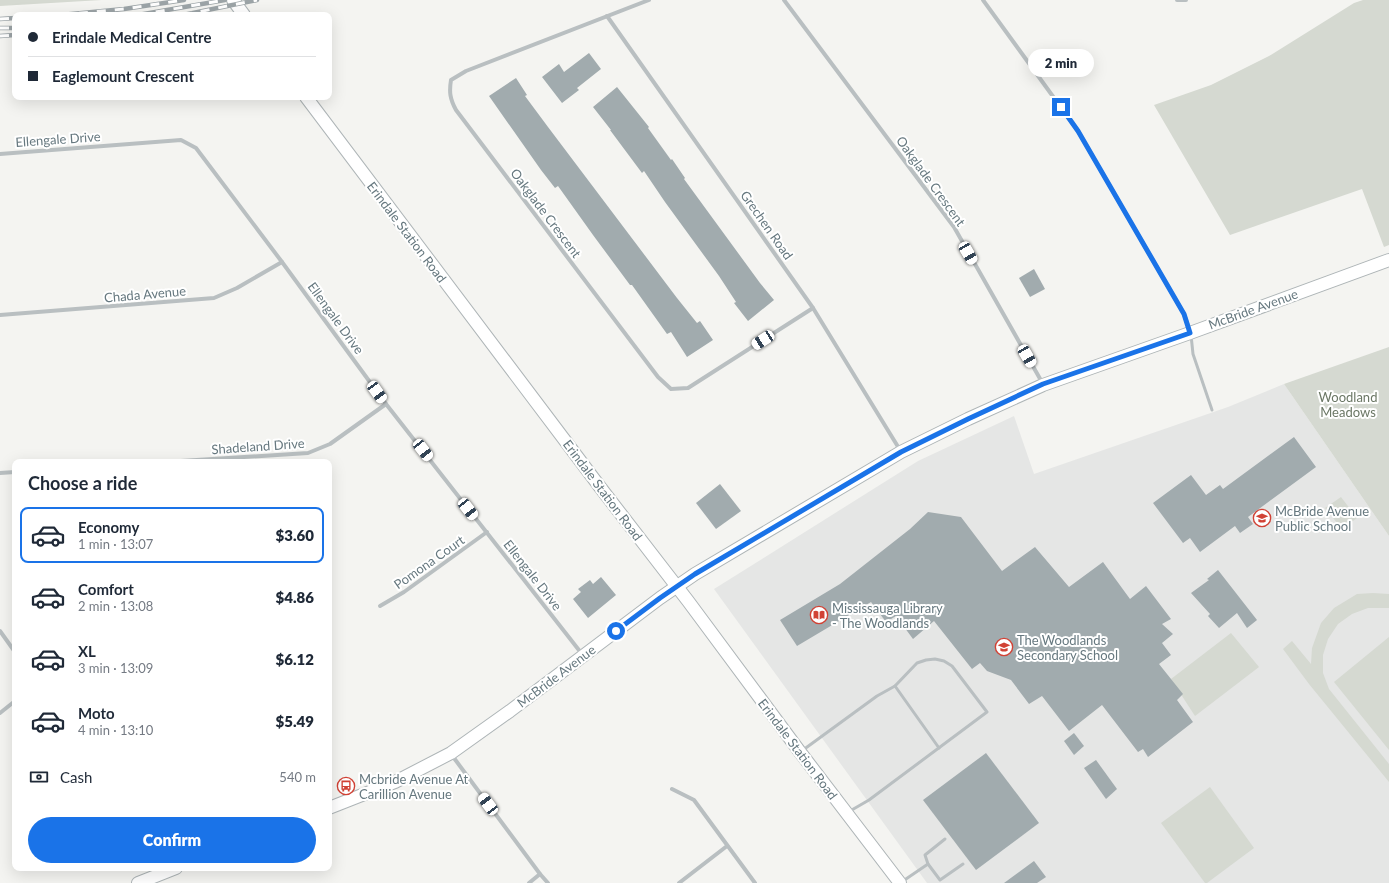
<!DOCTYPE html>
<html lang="en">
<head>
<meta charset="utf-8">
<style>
	body { margin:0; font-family:Lato,sans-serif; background:#f6f6f7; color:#1f2937; height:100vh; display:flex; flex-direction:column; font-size:15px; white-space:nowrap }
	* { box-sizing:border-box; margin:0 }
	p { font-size:13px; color:#747a83 }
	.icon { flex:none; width:22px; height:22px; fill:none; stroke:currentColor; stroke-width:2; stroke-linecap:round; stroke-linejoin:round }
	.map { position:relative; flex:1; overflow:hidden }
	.panel { position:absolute; left:12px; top:459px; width:320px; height:412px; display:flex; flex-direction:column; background:#fff; border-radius:8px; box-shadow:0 4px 16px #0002 }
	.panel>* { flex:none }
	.guide { position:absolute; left:12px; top:12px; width:320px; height:88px; border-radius:8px; box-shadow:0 4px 16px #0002; display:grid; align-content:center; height:88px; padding:0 16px; background:#fff }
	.end { position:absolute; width:18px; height:18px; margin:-9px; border:5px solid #1a73e8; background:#fff; box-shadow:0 0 0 2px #fff }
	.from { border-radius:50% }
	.bubble { position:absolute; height:28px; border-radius:14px; background:#fff; box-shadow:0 4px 16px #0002; font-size:13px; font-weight:800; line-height:28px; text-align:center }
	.car { position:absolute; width:12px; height:24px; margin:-12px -6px; border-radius:5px; box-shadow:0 0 3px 1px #0007; background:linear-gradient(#fff 24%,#345 0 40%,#fff 0 76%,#345 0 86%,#fff 0) }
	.guide b { display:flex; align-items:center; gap:14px; height:38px; font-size:15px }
	.guide b+b { border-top:1px solid #e0e1e3 }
	.guide i { width:10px; height:10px; background:#1f2937 }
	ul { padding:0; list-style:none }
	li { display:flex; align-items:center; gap:12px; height:56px; margin:0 8px 6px; padding:0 8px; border:2px solid transparent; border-radius:8px }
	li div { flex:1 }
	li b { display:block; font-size:15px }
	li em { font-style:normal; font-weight:800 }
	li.current { border-color:#1a73e8 }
	li>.icon { width:36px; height:36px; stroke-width:1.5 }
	h2 { padding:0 16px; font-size:18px; line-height:48px }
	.pay { display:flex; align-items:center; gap:10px; height:44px; padding:0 16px; font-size:15px }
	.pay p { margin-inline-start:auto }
	.primary-button { display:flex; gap:8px; margin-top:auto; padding:8px 16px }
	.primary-button a { flex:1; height:46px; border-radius:24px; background:#1a73e8; color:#fff; font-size:16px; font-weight:800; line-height:46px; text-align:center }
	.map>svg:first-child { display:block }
	.built { fill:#e5e6e5 }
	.green { fill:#d5d9d1 }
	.building { fill:#a1abae }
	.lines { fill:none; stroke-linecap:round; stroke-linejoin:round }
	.secondary-casing { stroke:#aeb5b7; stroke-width:14 }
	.lane { stroke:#b9bfc1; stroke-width:3 }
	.street { stroke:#b9bfc1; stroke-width:4 }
	.secondary { stroke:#fff; stroke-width:12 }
	.rail-casing { stroke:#9ca4a7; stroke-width:4.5 }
	.rail { stroke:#fff; stroke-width:3; stroke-dasharray:9; stroke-linecap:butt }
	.route { stroke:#1a73e8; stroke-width:5 }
	.labels { text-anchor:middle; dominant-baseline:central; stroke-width:4; stroke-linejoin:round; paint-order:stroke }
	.street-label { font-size:13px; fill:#66787f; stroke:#fff }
	.park-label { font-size:13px; fill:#6b7765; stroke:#fff }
	.poi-label { font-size:13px; fill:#66787f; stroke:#fff; text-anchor:start }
</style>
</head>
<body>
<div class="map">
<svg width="1389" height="883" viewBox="0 0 1389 883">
	<rect width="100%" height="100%" fill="#f4f4f1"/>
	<polygon class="built" points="1284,384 1389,536 1389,883 927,883 714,589 918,461 1014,416 1034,474 1228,407"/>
	<g class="green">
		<polygon points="0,0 102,0 0,6"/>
		<polygon points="1363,0 1389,0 1389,245 1384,247 1362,189 1230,235 1154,105 1211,85 1269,56 1354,3"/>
		<polygon points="1389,347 1389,536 1284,384"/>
		<polygon points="1341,497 1357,518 1342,529 1325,508"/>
		<polygon points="1373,593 1389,594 1389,608 1368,608 1352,614 1338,624 1328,639 1323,655 1323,673 1329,689 1389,764 1389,782 1309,684 1283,649 1292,641 1311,664 1312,648 1321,623 1334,608 1357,594"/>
		<polygon points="1231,633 1259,667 1195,716 1171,679"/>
		<polygon points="1389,637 1389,750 1334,682"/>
		<polygon points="1210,787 1254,848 1207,883 1205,883 1161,823"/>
	</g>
	<g class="building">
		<polygon points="589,53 601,69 577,88 579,90 562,103 542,77 559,64 564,72"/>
		<polygon points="516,78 527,95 525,96 548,127 677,298 697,323 700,321 713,340 687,357 671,332 667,334 632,285 630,285 593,235 558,186 555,188 541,170 489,96"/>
		<polygon points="617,87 649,127 648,128 671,160 672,159 685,178 684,179 760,283 774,300 748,321 734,303 736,302 719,276 665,202 644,171 642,173 610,130 611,130 593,107"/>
		<polygon points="1034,269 1045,289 1030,297 1019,278"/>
		<polygon points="1294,437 1316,467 1248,517 1253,524 1240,533 1235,526 1200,552 1190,538 1183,543 1153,503 1191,475 1206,495 1220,485 1223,489"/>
		<polygon points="720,484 741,511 716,529 696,503"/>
		<polygon points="928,512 961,517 1002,571 1035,547 1069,587 1103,562 1130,599 1146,586 1171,619 1162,624 1173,634 1162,643 1171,655 1159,664 1183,694 1177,700 1193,722 1148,757 1143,749 1138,752 1102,705 1069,731 1042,696 1029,704 1011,680 987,671 980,663 972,669 934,621 913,639 896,616 886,622 871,602 797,646 780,620 840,584 910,529"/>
		<polygon points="1218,570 1257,620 1247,628 1237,613 1219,628 1208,616 1210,614 1191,593 1209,580 1207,579"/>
		<polygon points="601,577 616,595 588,618 573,599 581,592 578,589 590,580 593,584"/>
		<polygon points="1074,733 1084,746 1074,755 1064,741"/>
		<polygon points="986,753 1039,823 976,870 923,800"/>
		<polygon points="1096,760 1117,789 1106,799 1084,768"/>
		<polygon points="1034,861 1046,877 1037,883 1004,883"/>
	</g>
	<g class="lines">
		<defs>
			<g id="secondary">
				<polyline points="233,0 244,15"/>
				<polyline points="306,97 600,487 688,601 800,752 900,883"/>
				<polyline points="329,808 395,782 451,753 510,711 660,598 695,574 901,452 968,419 1043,385 1190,333 1389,260"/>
				<polyline points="138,883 176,868"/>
			</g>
		</defs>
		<use href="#secondary" class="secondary-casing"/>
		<g class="lane">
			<polyline points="1191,335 1193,354 1212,410"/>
			<polyline points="895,686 939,748"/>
			<polyline points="803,750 877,696 895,686 917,663 926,660 935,659 944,661 952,666 987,712 869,800 850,811"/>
			<polyline points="945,839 925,855 928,864 940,880 963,864"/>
			<polyline points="903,881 928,864"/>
		</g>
		<g class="street">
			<path d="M649,0L466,71L451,80C449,92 450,99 456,110L658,377L671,389L688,388L813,308"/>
			<polyline points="784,0 954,227 1043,384"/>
			<polyline points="983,0 1078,131 1184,314 1190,332"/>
			<polyline points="1177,0 1186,0"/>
			<polyline points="607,16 813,308 900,450"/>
			<polyline points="0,154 181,140 196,148 282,262 386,404 582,654"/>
			<polyline points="0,315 214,298 237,288 282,262"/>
			<polyline points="165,462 308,453 330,444 386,404"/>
			<polyline points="0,473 15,472"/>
			<polyline points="380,606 404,592 487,532"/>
			<polyline points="0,631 15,652"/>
			<polyline points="0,713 15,701"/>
			<polyline points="451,754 540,874 548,883"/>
			<polyline points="672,789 694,800 755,883"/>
			<polyline points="529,883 540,874"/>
			<polyline points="679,883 727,846"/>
		</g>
		<use href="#secondary" class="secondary"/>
		<defs>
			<g id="rail">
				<polyline points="61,15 124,9 184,0"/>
				<polyline points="138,15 225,0"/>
				<polyline points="183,15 257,0"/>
				<polyline points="0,19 15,18"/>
				<polyline points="0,28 15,28"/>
				<polyline points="0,36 15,35"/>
			</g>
		</defs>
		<use href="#rail" class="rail-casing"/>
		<use href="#rail" class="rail"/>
	</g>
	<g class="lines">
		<polyline class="route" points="616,631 660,598 695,574 901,452 968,419 1043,384 1190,333 1184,314 1078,131 1061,107"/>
	</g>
	<defs>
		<symbol id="school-ring" viewBox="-11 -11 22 22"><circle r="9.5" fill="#fff" stroke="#d14235" stroke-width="1.5"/><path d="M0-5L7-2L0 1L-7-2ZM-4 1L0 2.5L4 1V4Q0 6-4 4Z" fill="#d14235"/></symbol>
		<symbol id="library-ring" viewBox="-11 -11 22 22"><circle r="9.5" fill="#fff" stroke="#d14235" stroke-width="1.5"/><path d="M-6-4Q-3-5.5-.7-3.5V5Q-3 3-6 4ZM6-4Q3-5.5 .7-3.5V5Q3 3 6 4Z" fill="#d14235"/></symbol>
		<symbol id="bus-ring" viewBox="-11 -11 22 22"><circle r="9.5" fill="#fff" stroke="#d14235" stroke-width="1.5"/><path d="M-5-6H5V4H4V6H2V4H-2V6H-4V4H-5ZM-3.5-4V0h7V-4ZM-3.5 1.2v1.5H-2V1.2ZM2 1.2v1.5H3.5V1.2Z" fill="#d14235"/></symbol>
	</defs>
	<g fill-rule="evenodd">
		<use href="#school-ring" x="1252" y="508" width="20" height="20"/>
		<use href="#library-ring" x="809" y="605" width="20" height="20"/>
		<use href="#school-ring" x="994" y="637" width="20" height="20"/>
		<use href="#bus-ring" x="336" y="776" width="20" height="20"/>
	</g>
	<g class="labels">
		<g class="street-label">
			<text transform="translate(58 139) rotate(-4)">Ellengale Drive</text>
			<text transform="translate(931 181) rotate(54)">Oakglade Crescent</text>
			<text transform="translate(546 213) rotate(53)">Oakglade Crescent</text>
			<text transform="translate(767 225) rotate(55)">Grechen Road</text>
			<text transform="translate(407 232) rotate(53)">Erindale Station Road</text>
			<text transform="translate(145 294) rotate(-5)">Chada Avenue</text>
			<text transform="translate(1253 309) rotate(-20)">McBride Avenue</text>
			<text transform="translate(336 318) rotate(54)">Ellengale Drive</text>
			<text transform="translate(258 446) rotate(-4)">Shadeland Drive</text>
			<text transform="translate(603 490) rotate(53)">Erindale Station Road</text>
			<text transform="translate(429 562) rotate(-35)">Pomona Court</text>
			<text transform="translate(533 575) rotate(52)">Ellengale Drive</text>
			<text transform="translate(556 676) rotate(-37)">McBride Avenue</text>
			<text transform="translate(798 749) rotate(53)">Erindale Station Road</text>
		</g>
		<g class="park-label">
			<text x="1348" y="397">Woodland<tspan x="1348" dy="15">Meadows</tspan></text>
		</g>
		<g class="poi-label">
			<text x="1275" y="511">McBride Avenue<tspan x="1275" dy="15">Public School</tspan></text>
			<text x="832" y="608">Mississauga Library<tspan x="832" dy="15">- The Woodlands</tspan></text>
			<text x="1017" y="640">The Woodlands<tspan x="1017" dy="15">Secondary School</tspan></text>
			<text x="359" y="779">Mcbride Avenue At<tspan x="359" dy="15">Carillion Avenue</tspan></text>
		</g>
	</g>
</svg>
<i class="end from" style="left:616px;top:631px"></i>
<i class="end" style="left:1061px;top:107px"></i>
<div class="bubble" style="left:1028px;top:49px;width:66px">2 min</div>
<i class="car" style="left:968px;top:253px;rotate:150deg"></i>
<i class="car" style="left:763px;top:340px;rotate:237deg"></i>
<i class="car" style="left:1027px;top:356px;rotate:150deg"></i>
<i class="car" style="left:377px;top:392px;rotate:144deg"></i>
<i class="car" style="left:423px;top:450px;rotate:142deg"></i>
<i class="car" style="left:468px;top:509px;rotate:142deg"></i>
<i class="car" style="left:488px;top:804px;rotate:323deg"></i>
<div class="guide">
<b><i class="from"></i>Erindale Medical Centre</b>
<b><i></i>Eaglemount Crescent</b>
</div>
<section class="panel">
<h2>Choose a ride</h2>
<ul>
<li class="current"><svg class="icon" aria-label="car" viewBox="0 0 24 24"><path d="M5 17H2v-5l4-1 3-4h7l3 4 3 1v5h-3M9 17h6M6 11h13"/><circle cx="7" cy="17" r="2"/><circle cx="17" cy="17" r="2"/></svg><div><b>Economy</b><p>1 min · 13:07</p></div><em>$3.60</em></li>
<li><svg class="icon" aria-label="car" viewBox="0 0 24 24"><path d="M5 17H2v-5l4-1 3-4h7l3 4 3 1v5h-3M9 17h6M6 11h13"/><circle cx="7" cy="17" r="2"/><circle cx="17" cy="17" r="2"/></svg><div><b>Comfort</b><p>2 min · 13:08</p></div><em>$4.86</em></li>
<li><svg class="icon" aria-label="car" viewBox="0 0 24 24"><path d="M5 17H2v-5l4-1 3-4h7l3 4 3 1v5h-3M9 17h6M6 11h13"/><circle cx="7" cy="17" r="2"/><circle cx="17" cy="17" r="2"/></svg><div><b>XL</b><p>3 min · 13:09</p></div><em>$6.12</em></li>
<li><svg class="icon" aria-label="car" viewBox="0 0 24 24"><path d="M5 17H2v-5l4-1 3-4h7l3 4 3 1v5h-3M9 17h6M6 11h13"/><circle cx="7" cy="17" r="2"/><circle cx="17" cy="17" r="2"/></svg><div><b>Moto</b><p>4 min · 13:10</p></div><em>$5.49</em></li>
</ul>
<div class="pay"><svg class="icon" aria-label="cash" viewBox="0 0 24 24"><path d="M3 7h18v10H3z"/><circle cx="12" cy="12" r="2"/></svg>Cash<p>540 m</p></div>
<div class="primary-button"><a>Confirm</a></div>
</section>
</div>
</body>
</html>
